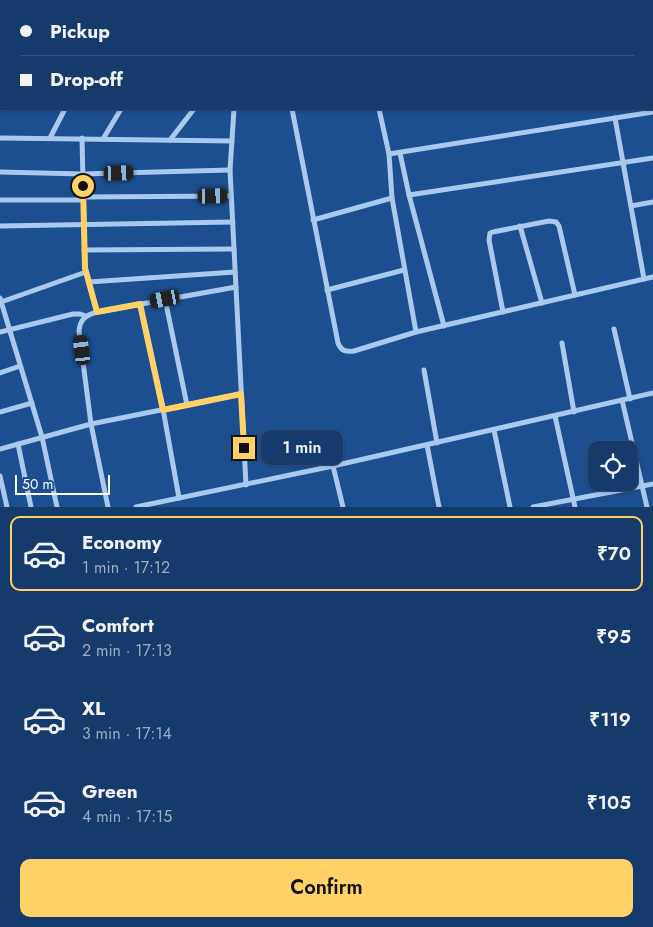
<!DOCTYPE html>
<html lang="en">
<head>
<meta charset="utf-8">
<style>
	body { margin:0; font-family:Jost,sans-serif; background:#214673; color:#f1f3f6; height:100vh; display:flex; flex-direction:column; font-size:19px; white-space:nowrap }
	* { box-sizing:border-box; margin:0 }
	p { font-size:16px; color:#9dadc1 }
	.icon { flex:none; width:28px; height:28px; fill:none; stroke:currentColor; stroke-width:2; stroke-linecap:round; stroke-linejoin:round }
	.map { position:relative; height:507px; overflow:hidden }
	.drawer { display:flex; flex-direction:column; background:#143b6b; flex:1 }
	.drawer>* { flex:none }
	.guide { position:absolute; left:0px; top:0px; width:654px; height:110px; box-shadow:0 1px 4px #0004,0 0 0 1px #33557e; display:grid; align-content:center; height:110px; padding:0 20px; background:#143b6b }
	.fabs { position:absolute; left:588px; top:441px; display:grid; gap:10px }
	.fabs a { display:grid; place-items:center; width:50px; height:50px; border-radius:10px; background:#143b6b; box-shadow:0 1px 4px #0004,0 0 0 1px #33557e; font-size:25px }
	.scale { position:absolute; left:15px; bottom:12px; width:95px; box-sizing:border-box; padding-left:5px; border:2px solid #fff; border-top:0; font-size:14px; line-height:18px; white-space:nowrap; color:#fff; -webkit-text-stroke:4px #1b4f8f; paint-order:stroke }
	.end { position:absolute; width:22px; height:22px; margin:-11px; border:6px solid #ffd166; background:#111; box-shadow:0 0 0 2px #111 }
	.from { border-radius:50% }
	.bubble { position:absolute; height:35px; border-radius:10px; background:#143b6b; box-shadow:0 1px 4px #0004,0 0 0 1px #33557e; font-size:16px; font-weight:600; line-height:35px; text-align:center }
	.car { position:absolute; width:15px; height:30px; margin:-15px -8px; border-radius:6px; box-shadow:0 0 4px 1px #0007; background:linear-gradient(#222 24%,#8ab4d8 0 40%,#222 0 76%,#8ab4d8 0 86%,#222 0) }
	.guide b { display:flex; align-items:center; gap:18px; height:48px; font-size:19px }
	.guide b+b { border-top:1px solid #33557e }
	.guide i { width:12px; height:12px; background:#f1f3f6 }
	ul { padding:9px 0 0; list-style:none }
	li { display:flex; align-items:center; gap:15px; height:75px; margin:0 10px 8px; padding:0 10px; border:2px solid transparent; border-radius:10px }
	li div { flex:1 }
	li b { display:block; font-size:19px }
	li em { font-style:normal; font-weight:600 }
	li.on { border-color:#ffd166 }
	li>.icon { width:45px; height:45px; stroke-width:1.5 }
	.cta { display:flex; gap:10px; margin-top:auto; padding:10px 20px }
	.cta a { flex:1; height:58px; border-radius:10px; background:#ffd166; color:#111; font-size:20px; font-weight:600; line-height:58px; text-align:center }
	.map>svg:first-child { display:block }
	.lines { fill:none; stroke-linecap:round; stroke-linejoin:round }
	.river { stroke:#3c6290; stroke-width:22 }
	.street { stroke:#a9c9ee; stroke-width:5 }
	.route { stroke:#ffd166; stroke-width:6 }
</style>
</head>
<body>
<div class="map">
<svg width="653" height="507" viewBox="0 0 653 507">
	<rect width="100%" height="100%" fill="#1b4f8f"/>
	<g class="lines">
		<g class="river">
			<polyline points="30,1 31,0"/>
			<polyline points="0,32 1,31"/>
		</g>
		<g class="street">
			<polyline points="208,0 210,1"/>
			<polyline points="355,0 355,1"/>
			<polyline points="446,0 446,1"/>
			<polyline points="523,0 523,1"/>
			<polyline points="597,0 597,1"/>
			<polyline points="120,1 121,0"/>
			<polyline points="182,1 182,0"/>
			<polyline points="242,1 242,0"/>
			<polyline points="279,1 288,0"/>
			<polyline points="652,12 653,12"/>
			<polyline points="234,109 230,170 246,485"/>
			<path d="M292,109L338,343C341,351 346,352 354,351L416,332L653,277"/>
			<polyline points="379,109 389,154 392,198 416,332"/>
			<polyline points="615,118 644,279"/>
			<polyline points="0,138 232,141"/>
			<polyline points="50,138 65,109"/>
			<polyline points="82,138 85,268 97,312"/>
			<polyline points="103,139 121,109"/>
			<polyline points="170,140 194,109"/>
			<polyline points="400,153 409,195 444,326"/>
			<polyline points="389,154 653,112"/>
			<polyline points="0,172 82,174 230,170"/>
			<polyline points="409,195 653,158"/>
			<polyline points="83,197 231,196"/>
			<polyline points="0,200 83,200"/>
			<polyline points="631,206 653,202"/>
			<polyline points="313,220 392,198"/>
			<polyline points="0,226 233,222"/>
			<polyline points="520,226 542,303"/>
			<polyline points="84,250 234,249"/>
			<polyline points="89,282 235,272"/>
			<polyline points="327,290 404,270"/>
			<polyline points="0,298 42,437 57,507"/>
			<polyline points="165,299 187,405"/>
			<polyline points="1,302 86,272"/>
			<polyline points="140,304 163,409 179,498"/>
			<polyline points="503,312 489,240 490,233 493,232 549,221 556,222 559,226 575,295"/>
			<polyline points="614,329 630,399"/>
			<polyline points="0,332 73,314 80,314 86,316"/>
			<polyline points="562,343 574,412"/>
			<polyline points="424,370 437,443"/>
			<polyline points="0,373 20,366"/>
			<polyline points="622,400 647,507"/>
			<polyline points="0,412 32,403"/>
			<polyline points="555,416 575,507"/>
			<polyline points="494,430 510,507"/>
			<polyline points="18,444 31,507"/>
			<polyline points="427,445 439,507"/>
			<polyline points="0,449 91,424 241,394"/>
			<polyline points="333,466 343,507"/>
			<polyline points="0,476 7,507"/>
			<path d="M108,507L91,424L79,331C80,319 86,315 97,312L236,287"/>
			<polyline points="136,507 333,466 653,393"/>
			<polyline points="533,507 653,484"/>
		</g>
	</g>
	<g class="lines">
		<polyline class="route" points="83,186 85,268 97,312 140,304 163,410 241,394 244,448"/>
	</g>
</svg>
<div class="fabs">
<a><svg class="icon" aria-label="locate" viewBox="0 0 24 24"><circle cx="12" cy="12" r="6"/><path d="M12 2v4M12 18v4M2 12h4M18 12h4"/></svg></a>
</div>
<div class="scale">50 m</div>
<i class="end from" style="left:83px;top:186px"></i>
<i class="end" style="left:244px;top:448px"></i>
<div class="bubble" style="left:261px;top:430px;width:82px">1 min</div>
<i class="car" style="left:119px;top:173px;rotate:88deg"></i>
<i class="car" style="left:213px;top:196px;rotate:89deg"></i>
<i class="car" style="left:165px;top:299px;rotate:259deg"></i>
<i class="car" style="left:82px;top:350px;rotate:353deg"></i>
<div class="guide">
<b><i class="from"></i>Pickup</b>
<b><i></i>Drop-off</b>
</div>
</div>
<section class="drawer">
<ul>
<li class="on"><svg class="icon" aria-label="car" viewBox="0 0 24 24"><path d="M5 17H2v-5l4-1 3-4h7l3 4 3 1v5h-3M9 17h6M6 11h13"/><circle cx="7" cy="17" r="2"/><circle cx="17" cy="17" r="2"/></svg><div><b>Economy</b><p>1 min · 17:12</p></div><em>₹70</em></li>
<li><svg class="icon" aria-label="car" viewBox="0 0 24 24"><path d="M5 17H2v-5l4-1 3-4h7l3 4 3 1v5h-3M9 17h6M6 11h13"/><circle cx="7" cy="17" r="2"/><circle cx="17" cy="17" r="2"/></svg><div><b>Comfort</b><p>2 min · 17:13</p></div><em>₹95</em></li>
<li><svg class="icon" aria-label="car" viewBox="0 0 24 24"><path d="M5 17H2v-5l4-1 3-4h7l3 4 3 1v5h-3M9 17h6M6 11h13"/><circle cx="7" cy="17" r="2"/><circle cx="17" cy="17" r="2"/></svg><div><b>XL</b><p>3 min · 17:14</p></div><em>₹119</em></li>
<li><svg class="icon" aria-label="car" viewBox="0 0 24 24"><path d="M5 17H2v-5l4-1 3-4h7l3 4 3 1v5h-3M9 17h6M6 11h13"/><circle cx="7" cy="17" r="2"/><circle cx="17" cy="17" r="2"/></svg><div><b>Green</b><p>4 min · 17:15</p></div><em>₹105</em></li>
</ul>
<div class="cta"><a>Confirm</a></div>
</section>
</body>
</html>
